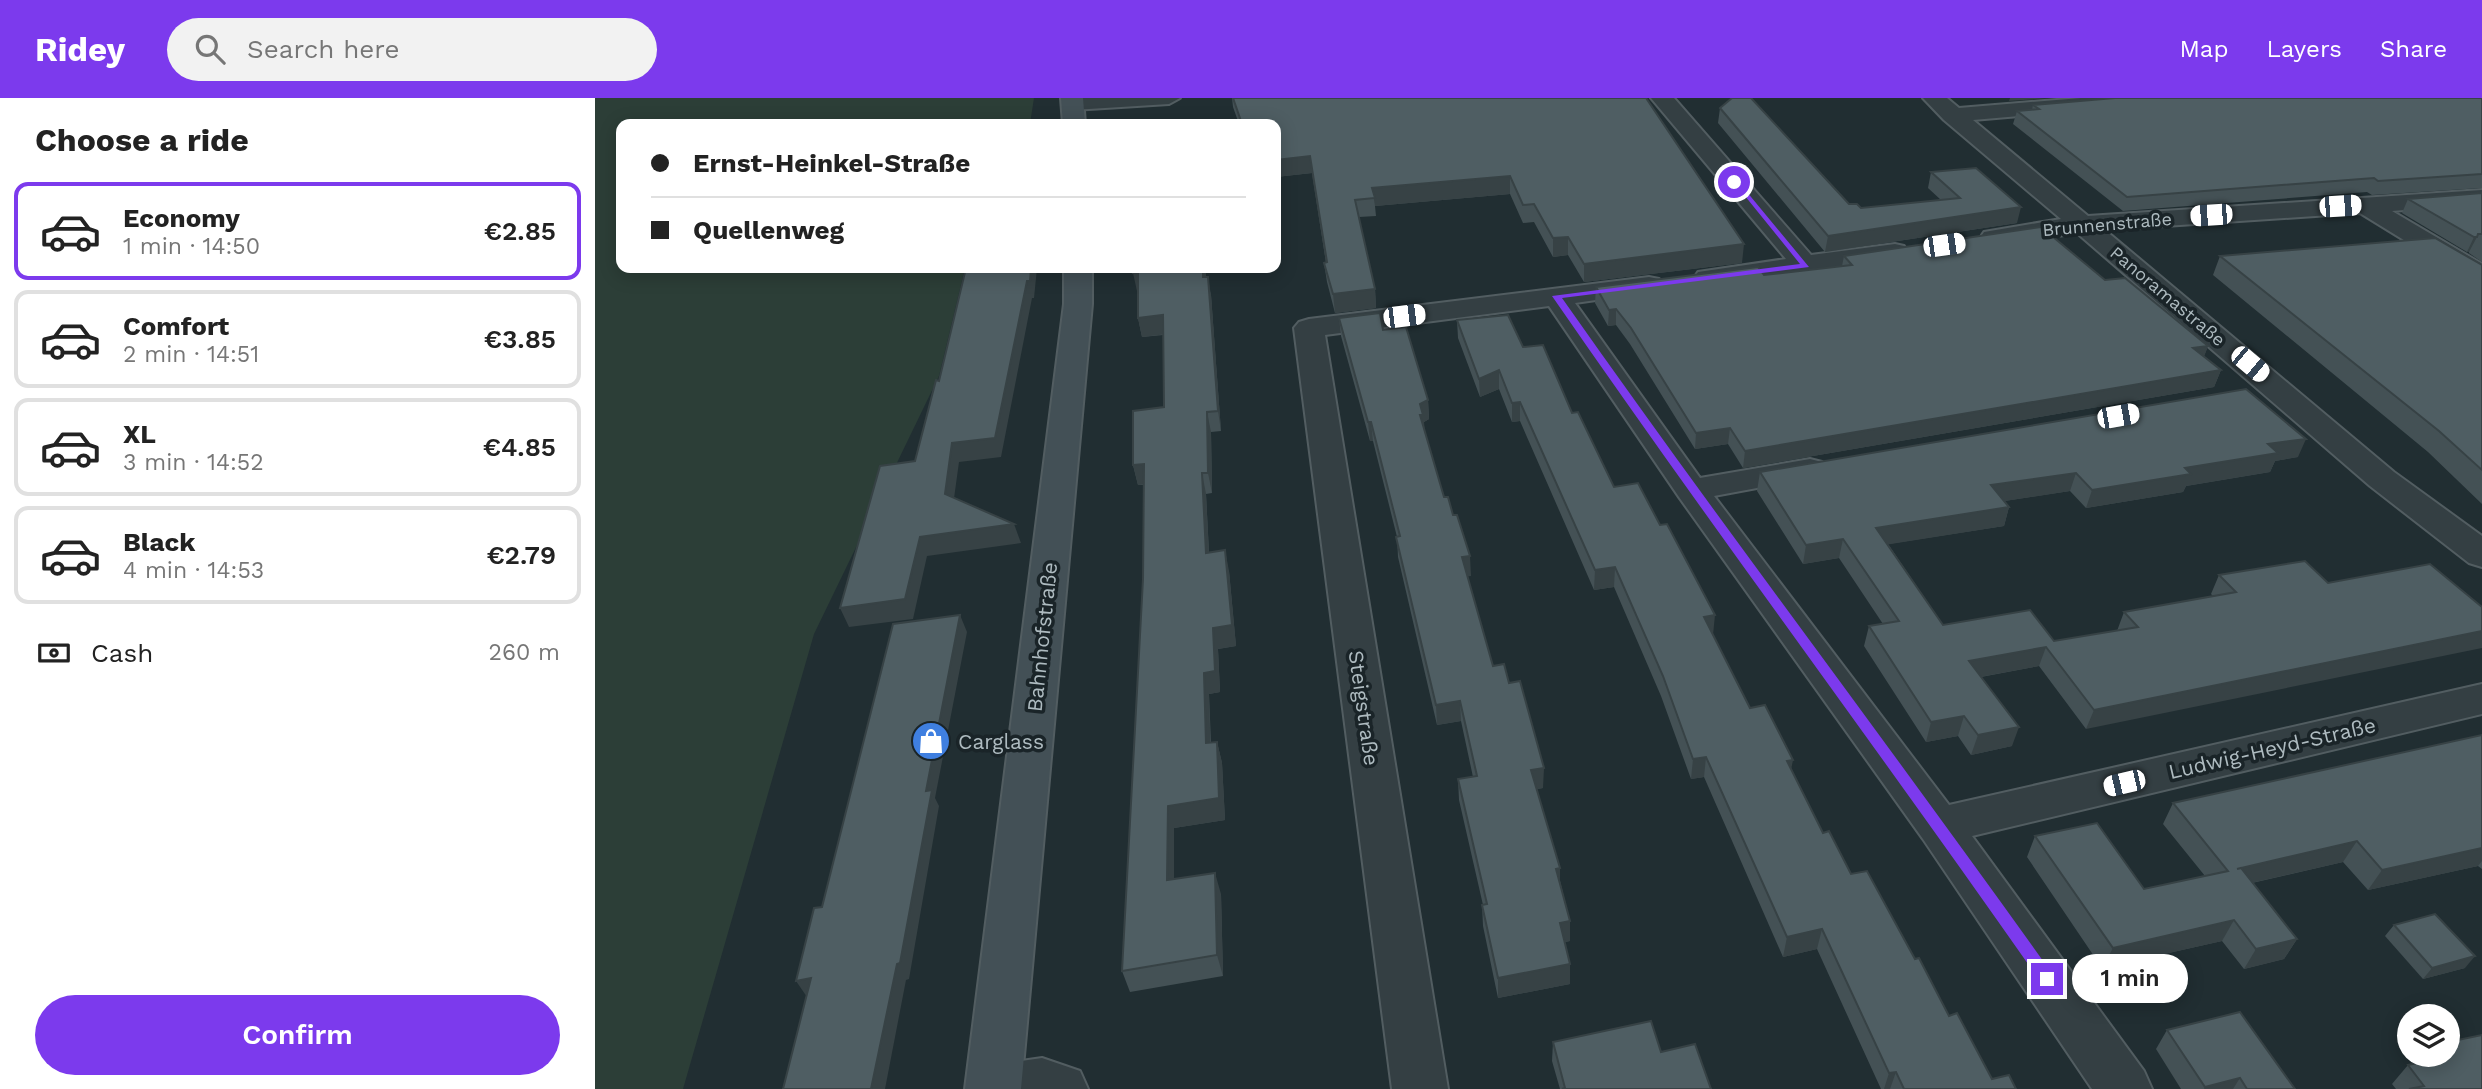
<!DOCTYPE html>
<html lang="en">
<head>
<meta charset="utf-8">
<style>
	body { margin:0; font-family:"Work Sans",sans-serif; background:#f2f2f2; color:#222; height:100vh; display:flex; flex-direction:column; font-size:26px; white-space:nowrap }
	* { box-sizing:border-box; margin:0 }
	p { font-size:23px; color:#767676 }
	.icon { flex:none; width:38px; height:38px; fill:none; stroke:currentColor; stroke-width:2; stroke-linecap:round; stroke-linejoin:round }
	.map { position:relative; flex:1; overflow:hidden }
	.side { display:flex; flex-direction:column; background:#fff; width:595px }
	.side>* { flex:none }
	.banner { position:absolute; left:21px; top:21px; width:665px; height:154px; border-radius:14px; box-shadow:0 4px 18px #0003; display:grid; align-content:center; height:154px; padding:0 35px; background:#fff }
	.tools { position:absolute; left:1802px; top:906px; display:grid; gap:14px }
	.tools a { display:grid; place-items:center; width:63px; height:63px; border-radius:50%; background:#fff; box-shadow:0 4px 18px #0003; font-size:35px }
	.end { position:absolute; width:32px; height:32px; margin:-16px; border:9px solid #7c3aed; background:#fff; box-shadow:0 0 0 4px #fff }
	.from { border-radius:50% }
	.bubble { position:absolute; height:49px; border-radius:24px; background:#fff; box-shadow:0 4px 18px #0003; font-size:23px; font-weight:600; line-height:49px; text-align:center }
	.car { position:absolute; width:21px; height:42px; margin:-21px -10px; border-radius:9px; box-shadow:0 0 5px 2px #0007; background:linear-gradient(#fff 24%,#345 0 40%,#fff 0 76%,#345 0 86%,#fff 0) }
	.banner b { display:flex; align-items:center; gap:24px; height:66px; font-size:26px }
	.banner b+b { border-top:2px solid #e0e0e0 }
	.banner i { width:18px; height:18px; background:#222 }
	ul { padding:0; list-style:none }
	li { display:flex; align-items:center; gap:21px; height:98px; margin:0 14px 10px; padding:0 21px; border:4px solid #e0e0e0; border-radius:14px }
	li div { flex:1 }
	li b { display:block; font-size:26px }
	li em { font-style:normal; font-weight:600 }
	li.active { border-color:#7c3aed }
	li>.icon { width:63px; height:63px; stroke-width:1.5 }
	h2 { padding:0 35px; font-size:32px; line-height:84px }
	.pay { display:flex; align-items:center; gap:18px; height:77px; padding:0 35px; font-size:26px }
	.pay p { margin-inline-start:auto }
	.primary-button { display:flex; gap:14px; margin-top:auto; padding:14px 35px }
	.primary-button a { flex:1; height:80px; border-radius:42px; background:#7c3aed; color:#fff; font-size:28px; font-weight:600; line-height:80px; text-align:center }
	header { display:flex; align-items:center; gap:42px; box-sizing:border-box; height:98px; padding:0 35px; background:#7c3aed; color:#fff }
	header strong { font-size:33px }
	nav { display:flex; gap:38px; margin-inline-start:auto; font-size:24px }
	.search { width:490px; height:63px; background:#f2f2f2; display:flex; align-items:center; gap:18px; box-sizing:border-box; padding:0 24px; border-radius:38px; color:#767676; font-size:26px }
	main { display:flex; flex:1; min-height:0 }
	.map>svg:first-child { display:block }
	.green { fill:#2c3e37 }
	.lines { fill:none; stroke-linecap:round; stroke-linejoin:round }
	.street-casing { stroke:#525d61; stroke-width:4 }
	.secondary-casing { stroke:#525d61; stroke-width:4 }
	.street { fill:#343f43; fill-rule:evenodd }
	.secondary { fill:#435056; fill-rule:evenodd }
	.wall { fill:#445155 }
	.shaded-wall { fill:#374245 }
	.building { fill:#4f5e63; stroke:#374245; stroke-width:2 }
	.route { fill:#7c3aed }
	.labels { text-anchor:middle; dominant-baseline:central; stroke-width:7; stroke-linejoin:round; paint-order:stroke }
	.far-street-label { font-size:18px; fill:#aebbc0; stroke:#1a2428 }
	.street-label { font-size:21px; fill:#aebbc0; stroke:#1a2428 }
	.poi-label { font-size:21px; fill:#aebbc0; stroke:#1a2428; text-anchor:start }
</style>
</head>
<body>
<header>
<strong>Ridey</strong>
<div class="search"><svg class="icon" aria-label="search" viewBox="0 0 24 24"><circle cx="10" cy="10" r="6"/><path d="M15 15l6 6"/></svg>Search here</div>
<nav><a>Map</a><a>Layers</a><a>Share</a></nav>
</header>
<main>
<section class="side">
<h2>Choose a ride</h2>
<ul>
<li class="active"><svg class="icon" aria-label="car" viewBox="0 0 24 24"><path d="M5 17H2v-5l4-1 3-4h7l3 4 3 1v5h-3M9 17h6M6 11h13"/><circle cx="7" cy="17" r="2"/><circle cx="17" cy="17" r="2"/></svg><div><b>Economy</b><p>1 min · 14:50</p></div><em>€2.85</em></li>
<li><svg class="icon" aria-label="car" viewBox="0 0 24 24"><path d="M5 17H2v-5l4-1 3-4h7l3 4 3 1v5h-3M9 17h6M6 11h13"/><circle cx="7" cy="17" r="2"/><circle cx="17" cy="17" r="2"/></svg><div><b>Comfort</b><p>2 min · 14:51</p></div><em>€3.85</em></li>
<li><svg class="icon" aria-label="car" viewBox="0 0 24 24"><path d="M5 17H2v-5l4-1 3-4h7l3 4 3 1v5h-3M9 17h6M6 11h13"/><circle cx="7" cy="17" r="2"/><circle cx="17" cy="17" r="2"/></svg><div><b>XL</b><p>3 min · 14:52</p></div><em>€4.85</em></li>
<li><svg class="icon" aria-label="car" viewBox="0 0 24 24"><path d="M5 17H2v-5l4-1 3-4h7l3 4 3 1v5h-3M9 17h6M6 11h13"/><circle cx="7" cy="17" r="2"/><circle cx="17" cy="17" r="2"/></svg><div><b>Black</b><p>4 min · 14:53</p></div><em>€2.79</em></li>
</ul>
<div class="pay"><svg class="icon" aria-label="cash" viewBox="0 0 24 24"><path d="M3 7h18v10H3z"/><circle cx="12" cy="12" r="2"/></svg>Cash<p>260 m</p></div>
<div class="primary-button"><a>Confirm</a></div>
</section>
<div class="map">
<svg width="1887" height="991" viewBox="0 0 1887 991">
	<rect width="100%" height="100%" fill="#212e32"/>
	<polygon class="green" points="0,0 439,0 435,26 26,26 26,170 370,170 344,278 219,536 88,991 0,991"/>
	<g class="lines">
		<defs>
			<g id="street">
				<polygon points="472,0 585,0 574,6 478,12 467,5"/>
				<polygon points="1056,0 1079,0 1216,157 1300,146 1309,148 1313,154 1309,160 1300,162 1113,188 1103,186 1099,180 1103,174 1191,161"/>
				<polygon points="1328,0 1352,0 1364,10 1486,0 1577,0 1566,6 1378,22 1493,118 1887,92 1887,106 1797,113 1887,166 1887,186 1877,184 1765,115 1510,132 1799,374 1887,438 1887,469 1874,465 1775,388 1482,135 1398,148 1389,146 1385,140 1389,134 1466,121 1349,22"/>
				<polygon points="1054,179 1064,181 1068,187 1064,193 980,205 1105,380 1215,361 1227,364 1232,371 1227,378 1119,398 1354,707 1887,586 1887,616 1377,738 1549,973 1557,991 1497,991 1328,741 1084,399 954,208 730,237 853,991 797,991 699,230 704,224 714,221"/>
				<polygon points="447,960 485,973 493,991 385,991 393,973 413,965"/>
			</g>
			<g id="secondary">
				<polygon points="466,0 488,0 490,26 468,26"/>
				<polygon points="469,170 497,170 497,206 426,991 370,991 469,206"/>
			</g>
		</defs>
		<use href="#street" class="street-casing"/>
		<use href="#secondary" class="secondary-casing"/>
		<use href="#street" class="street"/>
		<use href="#secondary" class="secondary"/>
	</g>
	<g class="wall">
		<polygon points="637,0 1051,0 1147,165 989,184 973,157 958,159 939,124 928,125 915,96 780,108 781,118 764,119 780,191 781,210 740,215 732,184 729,165 731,165 717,75 681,79 681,26 644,26 638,9"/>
		<polygon points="1887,0 1887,90 1777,97 1772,94 1528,113 1418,26 1422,13 1437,12 1438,7"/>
		<polygon points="1125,10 1254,106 1266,110 1346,102 1333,90 1336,74 1422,125 1230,154 1123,25"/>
		<polygon points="1887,95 1887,164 1874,155 1874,154 1872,154 1807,115 1813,101"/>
		<polygon points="1249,158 1510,182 1613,248 1609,258 1626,272 1619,289 1148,370 1133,346 1100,351 1035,246 1021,227 1013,228 1000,205 1001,189 1169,177 1247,168"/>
		<polygon points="1625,158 1887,167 1887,406 1833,354 1618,177"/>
		<polygon points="611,179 616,197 626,333 616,334 617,395 611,396 614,454 634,473 641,548 623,551 625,594 614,596 616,645 622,644 627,665 630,722 579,730 579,781 626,796 628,878 535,894 527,873 548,481 549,387 543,387 538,367 569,309 568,237 547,239 543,220 542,193"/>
		<polygon points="744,220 788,232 833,302 834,321 829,324 829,332 849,399 876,478 872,478 898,568 914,585 948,690 942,691 975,823 975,843 970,844 975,866 975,886 903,900 888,828 887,807 888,807 864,702 863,681 878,679 866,623 842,627 803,459 802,439 778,343 775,343 746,238"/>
		<polygon points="862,222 928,249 977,315 1019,389 1118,537 1155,610 1196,672 1228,735 1256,776 1320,861 1354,918 1397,981 1421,991 1286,991 1222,851 1188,859 1109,679 1096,681 1066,598 1019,489 999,492 925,323 917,324 904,291 885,299 863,240"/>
		<polygon points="1703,359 1680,363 1675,374 1591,388 1588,394 1491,410 1475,393 1409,403 1414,409 1409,428 1293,446 1348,527 1459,543 1522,533 1529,514 1618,498 1616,496 1624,477 1710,463 1491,631 1444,568 1386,579 1417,648 1376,657 1363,638 1331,644 1269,548 1274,528 1288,526 1244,460 1208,466 1162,393 1165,374"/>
		<polygon points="1887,637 1887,771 1883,768 1773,792 1748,764 1657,785 1702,841 1689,861 1649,871 1627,843 1507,870 1432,759 1440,738 1549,791 1610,778 1568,726 1578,705"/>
		<polygon points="1799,827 1870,870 1828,881 1790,838"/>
		<polygon points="1572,932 1700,991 1586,991 1561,951"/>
		<polygon points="958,944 1066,954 1116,991 965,991 957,963"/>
		<polygon points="1825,957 1853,957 1887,991 1801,991 1797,986 1813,967 1817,966"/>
	</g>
	<g class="shaded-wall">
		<polygon points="1415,0 1454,0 1414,3"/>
		<polygon points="715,58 717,75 681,79 681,62"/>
		<polygon points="915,78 915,96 780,108 777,90"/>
		<polygon points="1426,109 1422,125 1230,154 1233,138"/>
		<polygon points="973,139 973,157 958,159 958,140"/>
		<polygon points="1879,139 1882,139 1874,154 1872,154"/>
		<polygon points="1149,146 1147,165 989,184 989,166"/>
		<polygon points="436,170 442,170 439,200 437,200 406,359 364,364 357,415 350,396 357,345 432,183"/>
		<polygon points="608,170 611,170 611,198 608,179"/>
		<polygon points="543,174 547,192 542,193 538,175"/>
		<polygon points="613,179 616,197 626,333 623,313"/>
		<polygon points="780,191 781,210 740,215 738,196"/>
		<polygon points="1021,211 1021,227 1013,228 1014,212"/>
		<polygon points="568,217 572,236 547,239 543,220"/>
		<polygon points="1613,248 1607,264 1598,250"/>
		<polygon points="904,272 904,291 885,299 884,281"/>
		<polygon points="1626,272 1619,289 1148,370 1150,353"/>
		<polygon points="833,302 834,321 829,324 830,336 827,336 825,306"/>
		<polygon points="925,304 925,323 917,324 917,305"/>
		<polygon points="612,314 616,334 617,395 613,375"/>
		<polygon points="773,324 776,324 778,343 775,343"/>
		<polygon points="1135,330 1133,346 1100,351 1101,335"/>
		<polygon points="1711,341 1703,359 1680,363 1675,374 1591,388 1588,394 1491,410 1497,392 1590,370 1673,346"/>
		<polygon points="549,366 554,386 543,387 538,367"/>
		<polygon points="607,375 611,396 615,475 611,455"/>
		<polygon points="1481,375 1475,393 1391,406 1396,387"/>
		<polygon points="1414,409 1409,428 1277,449 1281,430"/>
		<polygon points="419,426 426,445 332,458 318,521 254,529 245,510 325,439"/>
		<polygon points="1248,441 1244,460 1208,466 1211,447"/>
		<polygon points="630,452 634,473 641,548 623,551 625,594 614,596 616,667 611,645 609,575 618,530"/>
		<polygon points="875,458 876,478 868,479 867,459"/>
		<polygon points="1020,469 1019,489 999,492 1000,472"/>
		<polygon points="365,517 372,534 340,700 344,708 314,881 311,882 290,991 276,991 302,866 331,693"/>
		<polygon points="1120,517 1118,537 1109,519"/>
		<polygon points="1887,533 1887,550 1491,631 1499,612"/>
		<polygon points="1451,549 1444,568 1368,582 1374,563"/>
		<polygon points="865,603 866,623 842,627 841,607"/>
		<polygon points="1369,618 1363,638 1331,644 1336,624"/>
		<polygon points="1424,629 1417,648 1376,657 1383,637"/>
		<polygon points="622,644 627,665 630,722 579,730 579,803 572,782 573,708"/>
		<polygon points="1111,659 1109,679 1096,681 1098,661"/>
		<polygon points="1198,662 1194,682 1192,663"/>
		<polygon points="949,670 948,690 937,692 936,672"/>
		<polygon points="1762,743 1748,764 1630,791 1642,771"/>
		<polygon points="1887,750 1887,763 1883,768 1773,792 1787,772"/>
		<polygon points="965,770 965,791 961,771"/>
		<polygon points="620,775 626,796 628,878 622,857"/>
		<polygon points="1639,822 1627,843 1507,870 1518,850"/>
		<polygon points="975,823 975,843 964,845 965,825"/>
		<polygon points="1227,831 1222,851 1188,859 1192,839"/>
		<polygon points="1702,841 1689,861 1649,871 1661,851"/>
		<polygon points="1880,858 1870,870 1828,881 1837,870"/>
		<polygon points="975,866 975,886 903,900 903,880"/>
		<polygon points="216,880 212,899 201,883"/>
		<polygon points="1301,974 1295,991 1289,991 1294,975"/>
		<polygon points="1645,980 1638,991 1609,991 1610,989"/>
	</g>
	<g class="building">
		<polygon points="638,0 1051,0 1149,146 989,166 973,139 958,140 939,106 928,107 915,78 777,90 780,100 760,102 780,191 738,196 729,165 732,164 715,58 681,62 681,26 647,26"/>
		<polygon points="1137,0 1156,0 1254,106 1262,106 1266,110 1365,100 1336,74 1381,70 1426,109 1233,138 1125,10"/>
		<polygon points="1520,0 1887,0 1887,76 1783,83 1779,80 1532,99 1422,13 1444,11 1438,7"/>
		<polygon points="1887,95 1887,136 1883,136 1882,139 1879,139 1813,101"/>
		<polygon points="1446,129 1510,182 1530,180 1613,248 1598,250 1626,272 1150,353 1135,330 1101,335 1036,230 1021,211 1014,212 1001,189 1163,169 1169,177 1257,167 1249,158"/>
		<polygon points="1840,140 1887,167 1887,372 1844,333 1625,158"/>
		<polygon points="371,170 436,170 435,183 432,183 400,340 357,345 350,396 419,426 325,439 310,501 245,510 285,368 320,363 341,282 344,283"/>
		<polygon points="539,170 608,170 608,179 613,179 623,313 612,314 613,375 607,375 611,455 630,452 637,527 618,530 620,573 609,575 611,645 622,644 624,700 573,708 572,782 620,775 622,857 527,873 548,481 549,366 538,367 538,313 569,309 568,217 543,220 543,174 538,175"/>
		<polygon points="785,215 788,232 811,229 833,302 825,306 828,317 825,317 849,399 853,399 858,417 862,417 875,458 867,459 898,568 909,566 914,585 925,583 949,670 936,672 965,770 961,771 975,823 965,825 975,866 903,880 887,807 892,806 863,681 882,678 865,603 841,607 801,439 805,438 776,324 773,324 744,220"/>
		<polygon points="913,217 928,249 948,247 977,315 983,314 1019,389 1043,385 1065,427 1072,426 1120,517 1109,519 1155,610 1170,607 1198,662 1192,663 1228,735 1234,733 1256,776 1272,773 1320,861 1324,860 1354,918 1362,915 1397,981 1414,977 1421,991 1309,991 1301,974 1294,975 1227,831 1192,839 1111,659 1098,661 1068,578 1020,469 1000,472 925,304 917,305 904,272 884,281 862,222"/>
		<polygon points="1651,291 1711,341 1673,346 1683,355 1590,370 1596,376 1497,392 1481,375 1396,387 1414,409 1281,430 1348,527 1435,512 1459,543 1543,529 1529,514 1641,494 1624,477 1710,463 1733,485 1835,466 1887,509 1887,533 1499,612 1451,549 1374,563 1424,629 1383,637 1369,618 1336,624 1274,528 1304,523 1248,441 1211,447 1165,374"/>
		<polygon points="365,517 331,693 337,692 305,865 302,866 276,991 188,991 216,880 201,883 219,810 227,809 298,526"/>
		<polygon points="1887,637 1887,750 1787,772 1762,743 1642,771 1646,770 1702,841 1661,851 1639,822 1518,850 1440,738 1502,725 1549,791 1633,773 1578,705"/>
		<polygon points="1840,816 1880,858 1837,870 1799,827"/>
		<polygon points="1645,914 1700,991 1652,991 1645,980 1610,989 1572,932"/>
		<polygon points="1056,923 1066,954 1100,946 1116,991 967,991 970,990 958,944"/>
		<polygon points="1887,937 1887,991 1814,991 1829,988 1813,967 1842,961 1839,957 1853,957 1853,944"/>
	</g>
	<path class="route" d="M1137,82H1142L1214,169L967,200C1127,428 1296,649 1458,877V886H1447C1286,655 1117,430 957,198L1205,166Z"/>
	<defs>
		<symbol id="shop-disc" viewBox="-11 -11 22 22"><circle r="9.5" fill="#3f7fe0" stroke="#1a2428"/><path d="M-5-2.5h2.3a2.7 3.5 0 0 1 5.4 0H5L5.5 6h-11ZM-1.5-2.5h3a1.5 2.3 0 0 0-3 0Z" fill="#fff"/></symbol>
	</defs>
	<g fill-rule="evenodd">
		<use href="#shop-disc" x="314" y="621" width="44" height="44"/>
	</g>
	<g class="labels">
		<g class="far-street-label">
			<text transform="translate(1512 126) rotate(-5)">Brunnenstraße</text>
			<text transform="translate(1573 198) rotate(40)">Panoramastraße</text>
		</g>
		<g class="street-label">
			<text transform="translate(447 539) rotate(-84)">Bahnhofstraße</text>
			<text transform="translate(769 610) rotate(82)">Steigstraße</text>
			<text transform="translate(1677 650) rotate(-13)">Ludwig-Heyd-Straße</text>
		</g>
		<g class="poi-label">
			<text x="363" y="643">Carglass</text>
		</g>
	</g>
</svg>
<div class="tools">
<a><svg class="icon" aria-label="layers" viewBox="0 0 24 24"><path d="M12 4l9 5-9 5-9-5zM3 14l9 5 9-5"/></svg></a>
</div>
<i class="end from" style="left:1139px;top:84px"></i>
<i class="end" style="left:1452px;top:881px"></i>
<div class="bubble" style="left:1477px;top:856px;width:116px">1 min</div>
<i class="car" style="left:1745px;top:108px;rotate:86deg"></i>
<i class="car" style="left:1616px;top:117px;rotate:266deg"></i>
<i class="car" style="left:1349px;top:147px;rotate:82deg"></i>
<i class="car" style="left:809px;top:218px;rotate:83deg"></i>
<i class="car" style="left:1655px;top:266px;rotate:130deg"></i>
<i class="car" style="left:1523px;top:318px;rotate:80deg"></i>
<i class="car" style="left:1529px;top:685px;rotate:257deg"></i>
<div class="banner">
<b><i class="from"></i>Ernst-Heinkel-Straße</b>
<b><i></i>Quellenweg</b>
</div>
</div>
</main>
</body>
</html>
